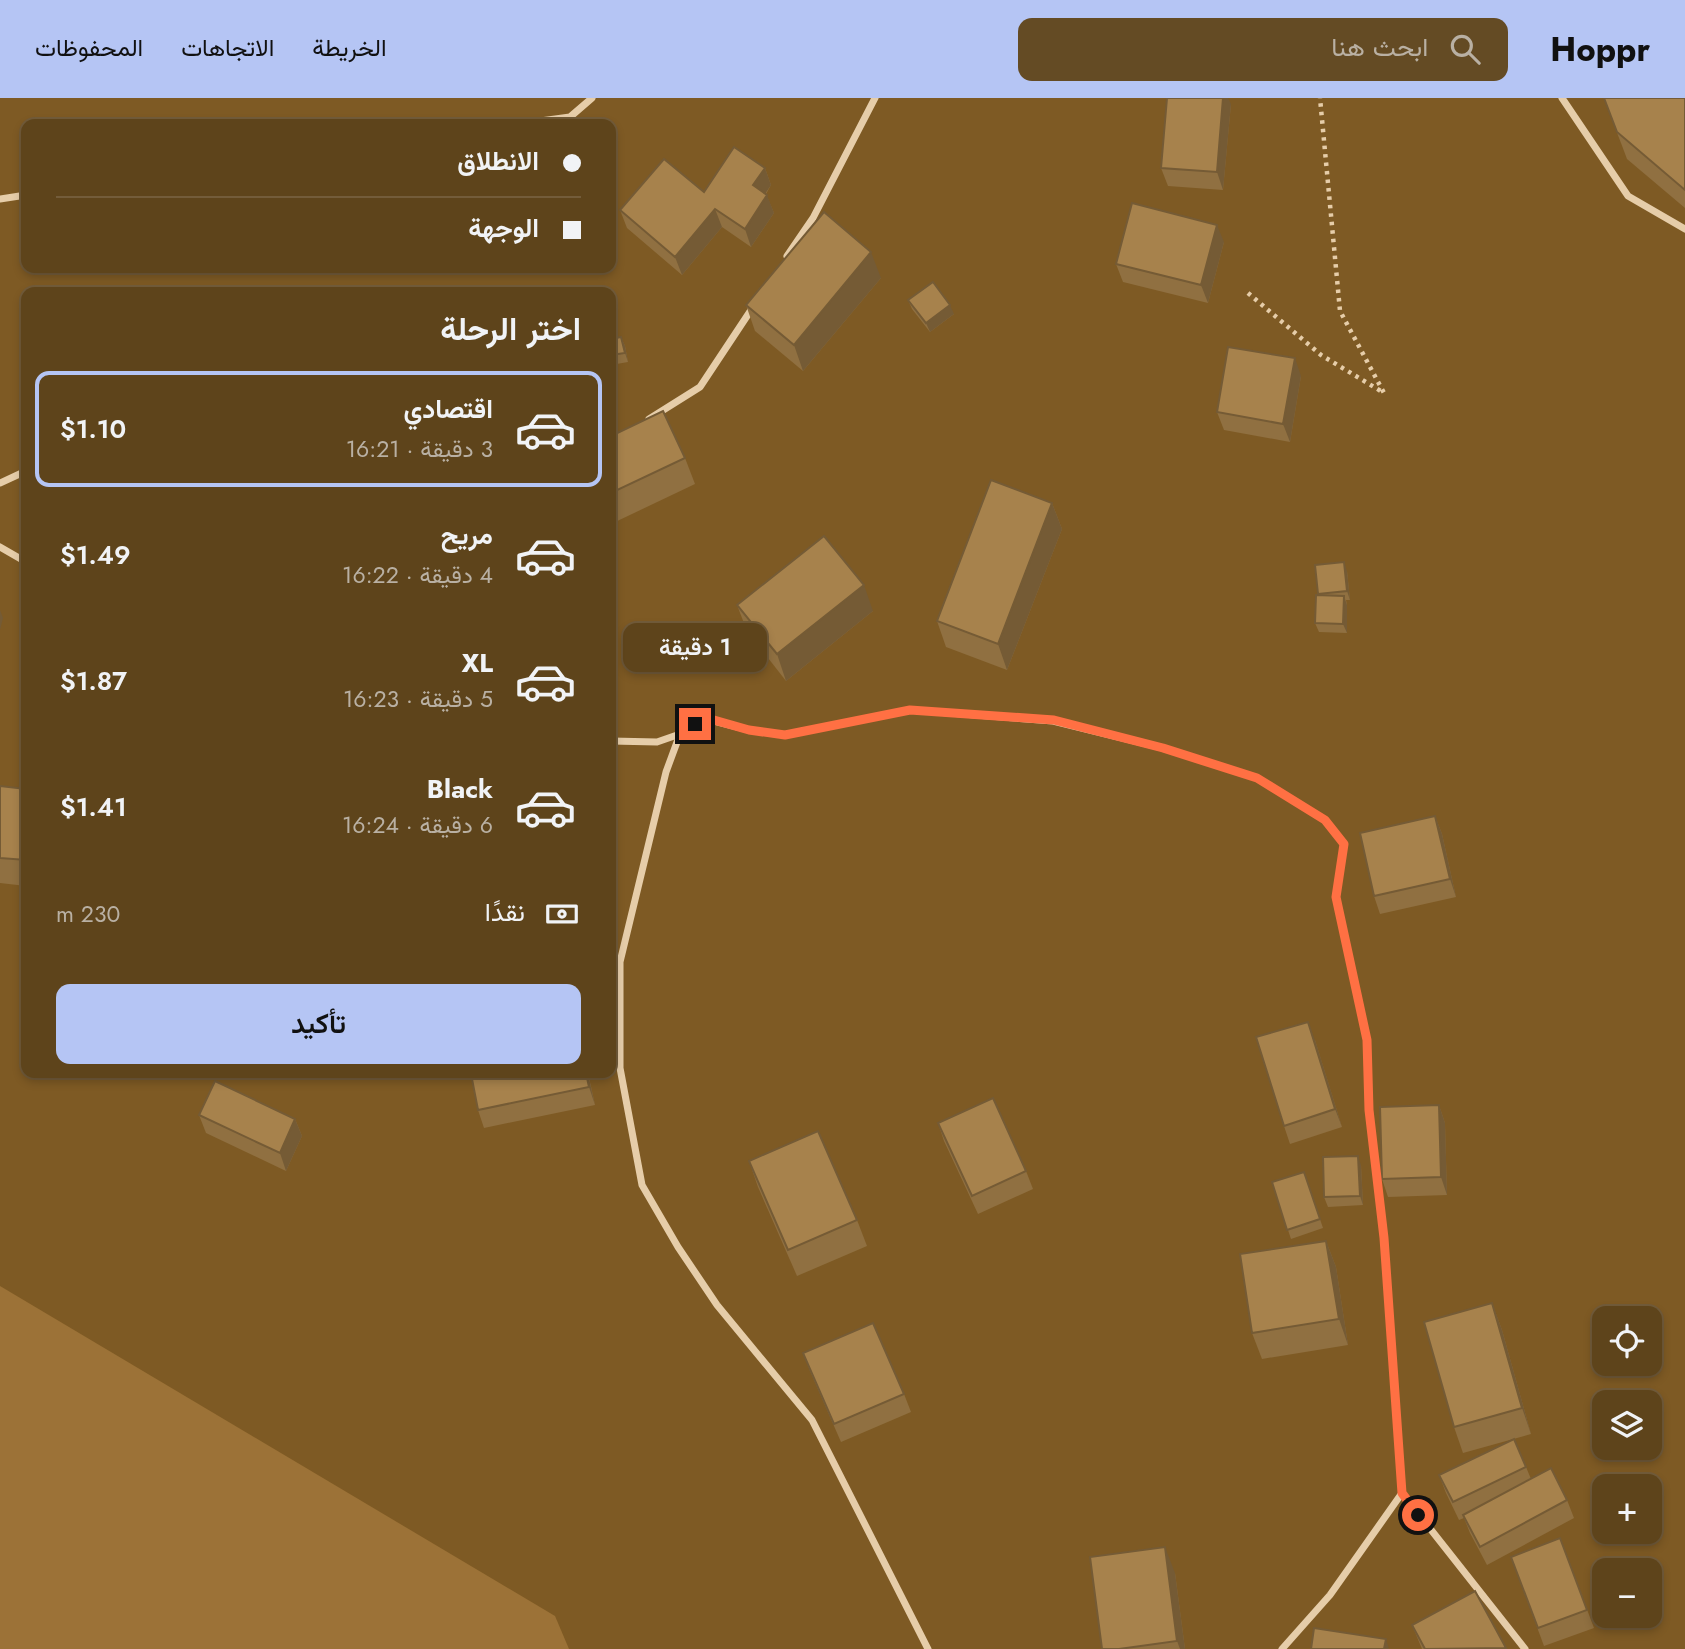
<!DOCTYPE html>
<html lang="ar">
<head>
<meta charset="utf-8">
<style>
	body { margin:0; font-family:Jost,Vazirmatn,sans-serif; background:#644b24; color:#f1f3f6; direction:rtl; height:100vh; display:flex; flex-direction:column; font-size:26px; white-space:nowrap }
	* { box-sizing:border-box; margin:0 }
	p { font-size:23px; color:#b9b0a3 }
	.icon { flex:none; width:38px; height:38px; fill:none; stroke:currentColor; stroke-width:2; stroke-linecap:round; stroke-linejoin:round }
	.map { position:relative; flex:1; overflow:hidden; direction:ltr }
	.drawer { position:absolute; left:21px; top:189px; width:595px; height:791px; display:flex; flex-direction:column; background:#5e441b; border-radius:14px; box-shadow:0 4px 10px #0003,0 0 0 2px #735c3a; direction:rtl }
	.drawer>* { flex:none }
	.guide { position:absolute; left:21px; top:21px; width:595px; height:154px; border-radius:14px; box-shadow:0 4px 10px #0003,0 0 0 2px #735c3a; direction:rtl; display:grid; align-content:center; height:154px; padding:0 35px; background:#5e441b }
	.tools { position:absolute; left:1592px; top:1208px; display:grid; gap:14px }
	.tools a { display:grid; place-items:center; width:70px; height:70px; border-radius:14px; background:#5e441b; box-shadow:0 4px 10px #0003,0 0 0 2px #735c3a; font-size:35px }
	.end { position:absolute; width:32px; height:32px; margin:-16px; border:9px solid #ff7043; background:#111; box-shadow:0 0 0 4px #111 }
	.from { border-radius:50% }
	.bubble { position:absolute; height:49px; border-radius:14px; background:#5e441b; box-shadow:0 4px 10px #0003,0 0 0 2px #735c3a; font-size:23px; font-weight:600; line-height:49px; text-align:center; direction:rtl }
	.guide b { display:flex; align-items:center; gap:24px; height:66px; font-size:26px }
	.guide b+b { border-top:2px solid #735c3a }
	.guide i { width:18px; height:18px; background:#f1f3f6 }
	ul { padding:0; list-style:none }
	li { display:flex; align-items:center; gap:21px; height:116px; margin:0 14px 10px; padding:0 21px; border:4px solid transparent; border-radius:14px }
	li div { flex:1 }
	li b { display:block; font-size:26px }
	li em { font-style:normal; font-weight:600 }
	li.current { border-color:#b5c5f4 }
	li>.icon { width:63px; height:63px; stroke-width:1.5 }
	h2 { padding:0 35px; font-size:32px; line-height:84px }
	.pay { display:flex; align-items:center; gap:18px; height:77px; padding:0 35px; font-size:26px }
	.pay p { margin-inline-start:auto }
	.primary-button { display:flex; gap:14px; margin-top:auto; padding:14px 35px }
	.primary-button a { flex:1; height:80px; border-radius:14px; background:#b5c5f4; color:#111; font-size:28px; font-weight:600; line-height:80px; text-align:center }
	header { display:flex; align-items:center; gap:42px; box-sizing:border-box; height:98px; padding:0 35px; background:#b5c5f4; color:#111 }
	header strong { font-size:33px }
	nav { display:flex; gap:38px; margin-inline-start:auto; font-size:24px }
	.search { width:490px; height:63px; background:#644b24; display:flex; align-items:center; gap:18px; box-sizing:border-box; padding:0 24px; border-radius:14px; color:#b9b0a3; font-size:26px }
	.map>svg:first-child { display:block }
	.green { fill:#9c7237 }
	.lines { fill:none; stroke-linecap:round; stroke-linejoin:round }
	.path { stroke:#e6cda9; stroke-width:4.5; stroke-dasharray:3.5 5; stroke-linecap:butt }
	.minor { stroke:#e6cda9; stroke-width:7 }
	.wall { fill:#907041 }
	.shaded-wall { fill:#755b35 }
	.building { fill:#a7824c; stroke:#755b35; stroke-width:2 }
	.route { stroke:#ff7043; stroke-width:9 }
</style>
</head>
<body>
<header>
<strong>Hoppr</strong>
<div class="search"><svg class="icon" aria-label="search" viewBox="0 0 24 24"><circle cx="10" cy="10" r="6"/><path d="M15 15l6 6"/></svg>ابحث هنا</div>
<nav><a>الخريطة</a><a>الاتجاهات</a><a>المحفوظات</a></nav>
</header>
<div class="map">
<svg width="1685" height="1551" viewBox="0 0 1685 1551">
	<rect width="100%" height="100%" fill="#7e5a24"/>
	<polygon class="green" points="0,1188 555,1518 569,1551 0,1551"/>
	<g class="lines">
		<polyline class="path" points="1248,195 1321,257 1384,295 1340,213 1320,0"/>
		<g class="minor">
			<polyline points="1562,0 1628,98 1685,131"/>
			<polyline points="518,26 570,19 592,0"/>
			<polyline points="0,101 26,97"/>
			<polyline points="787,158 813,120 875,0"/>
			<polyline points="649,321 700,289 753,209"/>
			<polyline points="0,385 26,373"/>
			<polyline points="0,449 26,464"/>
			<polyline points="680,636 666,674 620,864 620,970 642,1087 678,1149 717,1207 812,1322 928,1551"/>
			<polyline points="611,643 657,644 680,636 695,626 714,623 749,632 785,637 910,612 1053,623 1163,650 1257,680 1325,722 1344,746 1336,799 1367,942 1369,1012 1384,1140 1402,1395 1330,1497 1282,1551"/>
			<polyline points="1402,1395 1525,1551"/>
		</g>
	</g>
	<g class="wall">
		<polygon points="1604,0 1685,0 1685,110 1627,61"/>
		<polygon points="1231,6 1223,92 1168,88 1161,70"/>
		<polygon points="765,70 771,87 766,96 774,115 751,149 722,129 682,177 627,130 620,112 704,94"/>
		<polygon points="1224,144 1208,205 1123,184 1116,166"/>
		<polygon points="881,180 803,273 755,233 746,207"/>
		<polygon points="908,202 954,216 930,234 912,211"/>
		<polygon points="621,239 625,248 628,264 611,267 611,241"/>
		<polygon points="1301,278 1290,344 1224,332 1217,314"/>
		<polygon points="611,338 685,360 695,386 611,426"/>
		<polygon points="1052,405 1062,431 1007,572 946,549 937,523"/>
		<polygon points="1315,467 1347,473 1350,502 1346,502 1347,507 1347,535 1319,534 1315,525 1319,497"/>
		<polygon points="737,507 873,513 786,583 747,533"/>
		<polygon points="0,688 26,691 26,788 0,785"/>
		<polygon points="1435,718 1442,736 1456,799 1380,816 1374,798"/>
		<polygon points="1315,942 1342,1029 1290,1046 1284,1028"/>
		<polygon points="500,975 588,975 595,1007 484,1030 478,1012"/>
		<polygon points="1439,1007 1445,1025 1447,1097 1388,1099 1382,1081"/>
		<polygon points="199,1017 295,1021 302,1038 286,1073 206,1035"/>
		<polygon points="938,1025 1026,1073 1033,1091 978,1116 944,1043"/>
		<polygon points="749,1063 857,1122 867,1148 797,1178 758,1089"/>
		<polygon points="1361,1067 1363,1107 1328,1109 1324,1099"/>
		<polygon points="1304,1074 1323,1130 1291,1141 1272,1084"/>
		<polygon points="1326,1143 1336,1169 1348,1247 1262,1261 1252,1235"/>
		<polygon points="1492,1205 1502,1232 1531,1336 1463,1355 1454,1329"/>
		<polygon points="803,1255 904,1296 911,1314 841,1344 810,1273"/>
		<polygon points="1526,1369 1531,1381 1567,1402 1574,1420 1487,1467 1470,1435 1464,1420 1459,1422 1446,1395 1439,1377"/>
		<polygon points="1560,1440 1594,1530 1544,1548 1511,1459"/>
		<polygon points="1175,1475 1185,1551 1102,1551"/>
		<polygon points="1475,1493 1507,1551 1422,1551 1412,1527"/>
	</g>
	<g class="shaded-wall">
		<polygon points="1223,0 1228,0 1231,6 1223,92 1217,74"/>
		<polygon points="765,70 771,87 759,105 753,87"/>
		<polygon points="767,97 774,115 751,149 745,131"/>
		<polygon points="715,111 722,129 682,177 675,159"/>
		<polygon points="1217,127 1224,144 1208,205 1201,187"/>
		<polygon points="871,154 881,180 803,273 794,247"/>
		<polygon points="950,207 954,216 930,234 926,225"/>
		<polygon points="621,239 625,248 628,264 625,255"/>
		<polygon points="1295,260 1301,278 1290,344 1283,326"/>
		<polygon points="611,310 613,333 611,327"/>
		<polygon points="1052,405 1062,431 1007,572 998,546"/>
		<polygon points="1344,464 1347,473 1350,502 1347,493"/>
		<polygon points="864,487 873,513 786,583 777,556"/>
		<polygon points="1344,498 1347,507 1347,535 1343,526"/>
		<polygon points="0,512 3,520 0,532"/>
		<polygon points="1435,718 1442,736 1456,799 1450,781"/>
		<polygon points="1308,924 1315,942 1342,1029 1335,1011"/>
		<polygon points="586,975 588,976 595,1007 589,989"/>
		<polygon points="1439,1007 1445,1025 1447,1097 1441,1079"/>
		<polygon points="295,1021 302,1038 286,1073 280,1055"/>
		<polygon points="1358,1058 1361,1067 1363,1107 1360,1098"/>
		<polygon points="1326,1143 1336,1169 1348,1247 1339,1221"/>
		<polygon points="1492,1205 1502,1232 1531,1336 1522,1310"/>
		<polygon points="1165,1449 1175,1475 1185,1551 1180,1551 1177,1543"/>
		<polygon points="1386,1541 1389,1551 1384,1551"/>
	</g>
	<g class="building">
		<polygon points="1167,0 1223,0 1217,74 1161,70"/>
		<polygon points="1604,0 1685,0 1685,92 1617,34"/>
		<polygon points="734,49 765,70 753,87 767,97 745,131 715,111 675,159 620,112 664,61 704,94"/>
		<polygon points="1132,105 1217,127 1201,187 1116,166"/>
		<polygon points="824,114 871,154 794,247 746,207"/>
		<polygon points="933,184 950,207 926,225 908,202"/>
		<polygon points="621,239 625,255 611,257 611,241"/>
		<polygon points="1228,249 1295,260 1283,326 1217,314"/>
		<polygon points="663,313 685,360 611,395 611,338"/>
		<polygon points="991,382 1052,405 998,546 937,523"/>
		<polygon points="824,438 864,487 777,556 737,507"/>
		<polygon points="1344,464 1347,493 1318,496 1315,467"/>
		<polygon points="1316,497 1344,498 1343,526 1315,525"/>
		<polygon points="0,688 26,691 26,762 0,760"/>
		<polygon points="1435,718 1450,781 1374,798 1360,735"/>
		<polygon points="1308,924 1335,1011 1284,1028 1256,939"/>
		<polygon points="500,975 586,975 589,989 478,1012 472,981"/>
		<polygon points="215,983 295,1021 280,1055 199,1017"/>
		<polygon points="993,1000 1026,1073 972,1098 938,1025"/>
		<polygon points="1439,1007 1441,1079 1382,1081 1380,1009"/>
		<polygon points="818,1033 857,1122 788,1152 749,1063"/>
		<polygon points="1358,1058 1360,1098 1324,1099 1323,1059"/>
		<polygon points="1304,1074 1320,1121 1287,1132 1272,1084"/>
		<polygon points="1326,1143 1339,1221 1252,1235 1240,1156"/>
		<polygon points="1492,1205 1522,1310 1454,1329 1424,1224"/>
		<polygon points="873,1225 904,1296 834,1326 803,1255"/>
		<polygon points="1514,1341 1526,1369 1453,1404 1439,1377"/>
		<polygon points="1551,1370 1567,1402 1480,1449 1463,1417"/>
		<polygon points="1560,1440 1587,1512 1538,1530 1511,1459"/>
		<polygon points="1165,1449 1177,1543 1119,1551 1102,1551 1090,1459"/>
		<polygon points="1475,1493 1506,1550 1425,1551 1412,1527"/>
		<polygon points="1314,1530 1386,1541 1384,1551 1311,1551"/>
	</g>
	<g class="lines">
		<polyline class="route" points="695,626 714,622 749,632 785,637 910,612 1054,622 1163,650 1257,680 1325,722 1344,746 1336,799 1367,942 1369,1012 1384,1140 1402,1395 1418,1417"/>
	</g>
</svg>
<div class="tools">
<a><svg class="icon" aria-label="locate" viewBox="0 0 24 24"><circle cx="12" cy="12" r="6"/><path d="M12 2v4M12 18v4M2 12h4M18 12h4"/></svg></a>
<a><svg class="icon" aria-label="layers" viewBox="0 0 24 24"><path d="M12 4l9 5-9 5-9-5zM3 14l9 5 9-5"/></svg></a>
<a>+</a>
<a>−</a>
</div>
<i class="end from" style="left:1418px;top:1417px"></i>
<i class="end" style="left:695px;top:626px"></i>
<div class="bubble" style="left:623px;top:525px;width:144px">1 دقيقة</div>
<div class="guide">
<b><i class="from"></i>الانطلاق</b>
<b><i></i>الوجهة</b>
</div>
<section class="drawer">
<h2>اختر الرحلة</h2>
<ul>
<li class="current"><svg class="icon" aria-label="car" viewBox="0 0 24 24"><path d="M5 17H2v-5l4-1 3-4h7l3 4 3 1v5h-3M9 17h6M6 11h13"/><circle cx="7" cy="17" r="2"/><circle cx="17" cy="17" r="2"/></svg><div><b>اقتصادي</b><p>3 دقيقة · 16:21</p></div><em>$1.10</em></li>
<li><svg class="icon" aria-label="car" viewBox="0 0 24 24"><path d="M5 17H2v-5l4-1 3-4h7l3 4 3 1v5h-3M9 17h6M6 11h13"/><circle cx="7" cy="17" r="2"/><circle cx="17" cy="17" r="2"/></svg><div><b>مريح</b><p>4 دقيقة · 16:22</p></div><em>$1.49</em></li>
<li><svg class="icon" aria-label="car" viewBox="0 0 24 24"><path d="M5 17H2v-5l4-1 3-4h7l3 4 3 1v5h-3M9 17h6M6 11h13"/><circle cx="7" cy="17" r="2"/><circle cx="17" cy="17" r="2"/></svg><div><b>XL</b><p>5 دقيقة · 16:23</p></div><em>$1.87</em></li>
<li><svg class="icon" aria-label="car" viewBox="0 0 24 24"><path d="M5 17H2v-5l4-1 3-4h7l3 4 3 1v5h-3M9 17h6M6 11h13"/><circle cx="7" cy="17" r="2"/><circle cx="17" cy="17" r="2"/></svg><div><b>Black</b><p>6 دقيقة · 16:24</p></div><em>$1.41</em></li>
</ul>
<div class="pay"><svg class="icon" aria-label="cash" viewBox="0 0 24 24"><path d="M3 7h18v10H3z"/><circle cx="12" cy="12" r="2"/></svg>نقدًا<p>230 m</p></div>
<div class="primary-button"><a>تأكيد</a></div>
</section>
</div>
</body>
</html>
